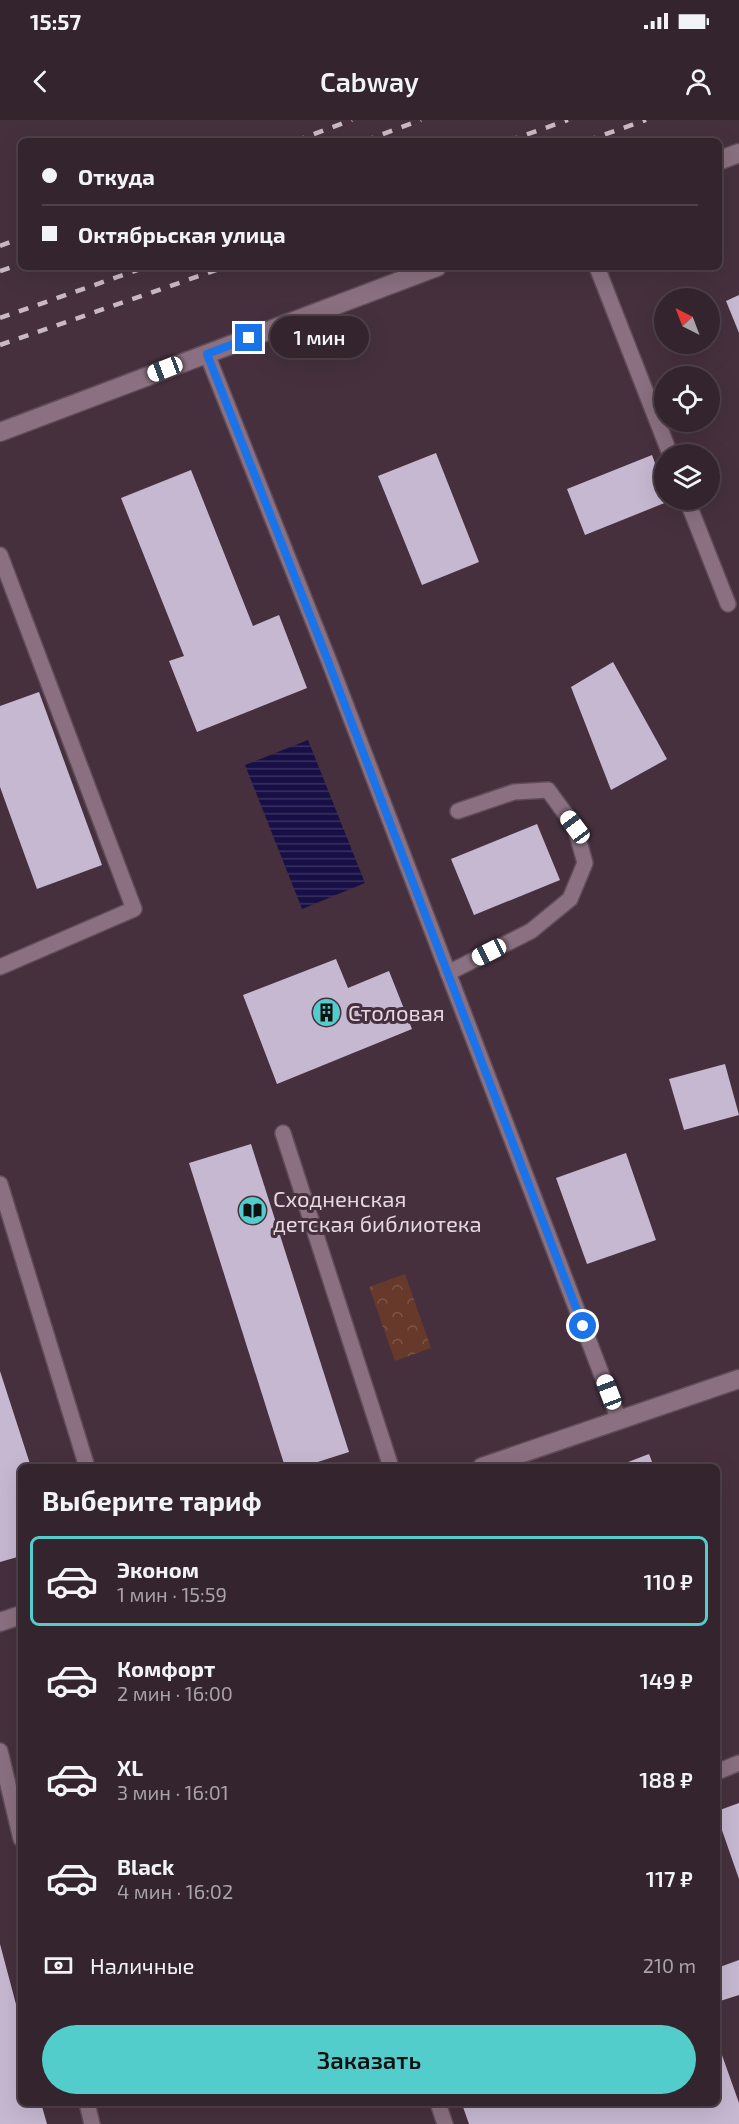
<!DOCTYPE html>
<html lang="ru">
<head>
<meta charset="utf-8">
<style>
	body { margin:0; font-family:"Exo 2",sans-serif; background:#3c2c36; color:#f1f3f6; height:100vh; display:flex; flex-direction:column; font-size:22px; white-space:nowrap }
	* { box-sizing:border-box; margin:0 }
	p { font-size:20px; color:#a9a4aa }
	.icon { flex:none; width:33px; height:33px; fill:none; stroke:currentColor; stroke-width:2; stroke-linecap:round; stroke-linejoin:round }
	.map { position:relative; flex:1; overflow:hidden }
	.details { position:absolute; left:18px; top:1344px; width:702px; height:642px; display:flex; flex-direction:column; background:#34242e; border-radius:9px; box-shadow:0 6px 24px #0002,0 0 0 2px #4e414a }
	.details>* { flex:none }
	.banner { position:absolute; left:18px; top:18px; width:704px; height:132px; border-radius:9px; box-shadow:0 6px 24px #0002,0 0 0 2px #4e414a; display:grid; align-content:center; height:132px; padding:0 24px; background:#34242e }
	.needle { width:39px; rotate:318deg }
	.fabs { position:absolute; left:654px; top:168px; display:grid; gap:12px }
	.fabs a { display:grid; place-items:center; width:66px; height:66px; border-radius:50%; background:#34242e; box-shadow:0 6px 24px #0002,0 0 0 2px #4e414a; font-size:30px }
	.end { position:absolute; width:27px; height:27px; margin:-14px; border:8px solid #1a73e8; background:#fff; box-shadow:0 0 0 3px #fff }
	.from { border-radius:50% }
	.bubble { position:absolute; height:42px; border-radius:21px; background:#34242e; box-shadow:0 6px 24px #0002,0 0 0 2px #4e414a; font-size:20px; font-weight:600; line-height:42px; text-align:center }
	.car { position:absolute; width:18px; height:36px; margin:-18px -9px; border-radius:8px; box-shadow:0 0 4px 2px #0007; background:linear-gradient(#fff 24%,#345 0 40%,#fff 0 76%,#345 0 86%,#fff 0) }
	.banner b { display:flex; align-items:center; gap:21px; height:57px; font-size:22px }
	.banner b+b { border-top:2px solid #4e414a }
	.banner i { width:15px; height:15px; background:#f1f3f6 }
	ul { padding:0; list-style:none }
	li { display:flex; align-items:center; gap:18px; height:90px; margin:0 12px 9px; padding:0 12px; border:3px solid transparent; border-radius:9px }
	li div { flex:1 }
	li b { display:block; font-size:22px }
	li em { font-style:normal; font-weight:600 }
	li.selected { border-color:#53cdcb }
	li>.icon { width:54px; height:54px; stroke-width:1.5 }
	h2 { padding:0 24px; font-size:27px; line-height:72px }
	.pay { display:flex; align-items:center; gap:15px; height:66px; padding:0 24px; font-size:22px }
	.pay p { margin-inline-start:auto }
	.button { display:flex; gap:12px; margin-top:auto; padding:12px 24px }
	.button a { flex:1; height:69px; border-radius:36px; background:#53cdcb; color:#111; font-size:24px; font-weight:600; line-height:69px; text-align:center }
	.status { display:flex; justify-content:space-between; align-items:center; height:42px; padding:0 30px; background:#34242e; direction:ltr }
	.status svg { height:16px; fill:currentColor }
	header { display:flex; justify-content:space-between; align-items:center; height:78px; padding:0 24px; background:#34242e; font-size:27px; font-weight:600 }
	.map>svg:first-child { display:block }
	.forest { fill:url(#forest-crowns) }
	.water { fill:url(#water-rules) }
	.building { fill:#c7b8d2 }
	.lines { fill:none; stroke-linecap:round; stroke-linejoin:round }
	.lane-casing { stroke:#604c59; stroke-width:18 }
	.street-casing { stroke:#604c59; stroke-width:21 }
	.secondary-casing { stroke:#604c59; stroke-width:21 }
	.lane { stroke:#8a7080; stroke-width:15 }
	.street { stroke:#8a7080; stroke-width:18 }
	.secondary { stroke:#8a7080; stroke-width:18 }
	.rail { stroke:#c9b9c3; stroke-width:4.5; stroke-dasharray:10 10; stroke-linecap:butt }
	.route { stroke:#1a73e8; stroke-width:8 }
	.labels { text-anchor:middle; dominant-baseline:central; stroke-width:6; stroke-linejoin:round; paint-order:stroke }
	.poi-label { font-size:22px; fill:#e5d6df; stroke:#46303e; text-anchor:start }
</style>
</head>
<body>
<div class="status"><b>15:57</b><svg viewBox="0 0 49 12"><path d="M0 12V9h3v3zM5 12V6h3v6zM10 12V3h3v9zM15 12V0h3v12zM26 1h20v11H26zM47 4h2v5h-2z"/></svg></div>
<header><svg class="icon" aria-label="back" viewBox="0 0 24 24"><path d="M15 5l-7 7 7 7"/></svg>Cabway<svg class="icon" aria-label="person" viewBox="0 0 24 24"><circle cx="12" cy="8" r="4"/><path d="M4 21q1-7 8-7t8 7"/></svg></header>
<div class="map">
<svg width="739" height="2004" viewBox="0 0 739 2004">
	<defs>
		<pattern id="forest-crowns" width="20" height="18" patternUnits="userSpaceOnUse" patternTransform="scale(1.5)"><rect width="20" height="18" fill="#66392a"/><path d="M2 6a3 3 0 1 1 6 0M12 15a3 3 0 1 1 6 0" fill="none" stroke="#7c5548"/></pattern>
		<pattern id="water-rules" width="6" height="5" patternUnits="userSpaceOnUse" patternTransform="scale(1.5)"><rect width="6" height="5" fill="#170f45"/><path d="M0 2.5h6" fill="none" stroke="#39315f"/></pattern>
	</defs>
	<rect width="100%" height="100%" fill="#46303e"/>
	<polygon class="forest" points="405,1154 431,1228 395,1241 369,1167"/>
	<polygon class="water" points="308,620 365,763 302,789 245,645"/>
	<g class="building">
		<polygon points="739,175 739,213 726,181"/>
		<polygon points="436,333 479,442 422,465 378,356"/>
		<polygon points="652,335 664,367 664,380 672,380 585,415 567,369"/>
		<polygon points="191,350 253,506 279,495 307,568 197,612 169,541 184,536 121,378"/>
		<polygon points="613,542 667,639 611,670 571,567"/>
		<polygon points="39,572 102,745 37,769 0,667 0,586"/>
		<polygon points="537,704 560,760 474,795 451,739"/>
		<polygon points="336,839 348,868 389,851 412,909 277,964 243,875"/>
		<polygon points="725,944 739,995 684,1010 669,959"/>
		<polygon points="251,1024 349,1332 302,1347 285,1347 189,1043"/>
		<polygon points="626,1033 656,1120 587,1144 556,1058"/>
		<polygon points="0,1251 31,1347 21,1347 21,1436 0,1442"/>
		<polygon points="649,1334 654,1347 615,1347"/>
		<polygon points="739,1683 739,1759 717,1696 717,1691"/>
		<polygon points="0,1824 21,1903 21,1983 41,1983 47,2004 0,2004"/>
		<polygon points="739,1840 739,1875 717,1882 717,1848"/>
		<polygon points="717,1921 739,1983 739,2004 469,2004 463,1987 475,1983 717,1983"/>
	</g>
	<g class="lines">
		<defs>
			<g id="lane">
				<polyline points="597,147 670,334"/>
				<polyline points="207,234 329,541 619,1300"/>
				<polyline points="687,380 728,484"/>
				<polyline points="0,435 134,789 0,847"/>
				<polyline points="448,853 531,811 570,779 585,743 575,707 548,670 514,672 458,691"/>
				<polyline points="283,1013 391,1347"/>
				<polyline points="0,1064 87,1347"/>
				<polyline points="0,1631 21,1719"/>
				<polyline points="717,1652 739,1643"/>
				<polyline points="87,1983 92,2004"/>
				<polyline points="438,1983 445,2004"/>
			</g>
			<g id="street">
				<polyline points="482,1347 739,1259"/>
				<polyline points="0,1502 21,1495"/>
			</g>
			<g id="secondary">
				<polyline points="718,41 739,33"/>
				<polyline points="0,312 437,147"/>
			</g>
		</defs>
		<use href="#lane" class="lane-casing"/>
		<use href="#street" class="street-casing"/>
		<use href="#secondary" class="secondary-casing"/>
		<use href="#lane" class="lane"/>
		<use href="#street" class="street"/>
		<use href="#secondary" class="secondary"/>
		<g class="rail">
			<polyline points="295,21 352,0"/>
			<polyline points="364,21 421,0"/>
			<polyline points="508,21 568,0"/>
			<polyline points="586,21 646,0"/>
			<polyline points="0,126 21,118"/>
			<polyline points="0,151 21,144"/>
			<polyline points="0,198 146,147"/>
			<polyline points="0,225 225,147"/>
		</g>
	</g>
	<g class="lines">
		<polyline class="route" points="249,218 207,234 328,541 583,1206"/>
	</g>
	<defs>
		<symbol id="building-disc" viewBox="-11 -11 22 22"><circle r="9.5" fill="#53cdcb" stroke="#46303e"/><path d="M-4-6H4V6H1V3H-1V6H-4ZM-2.5-4.3h1.7v1.8h-1.7ZM.8-4.3h1.7v1.8H.8ZM-2.5-1h1.7V.8h-1.7ZM.8-1h1.7V.8H.8Z" fill="#111"/></symbol>
		<symbol id="library-disc" viewBox="-11 -11 22 22"><circle r="9.5" fill="#53cdcb" stroke="#46303e"/><path d="M-6-4Q-3-5.5-.7-3.5V5Q-3 3-6 4ZM6-4Q3-5.5 .7-3.5V5Q3 3 6 4Z" fill="#111"/></symbol>
	</defs>
	<g fill-rule="evenodd">
		<use href="#building-disc" x="310" y="876" width="33" height="33"/>
		<use href="#library-disc" x="236" y="1074" width="33" height="33"/>
	</g>
	<g class="labels">
		<g class="poi-label">
			<text x="348" y="892">Столовая</text>
			<text x="273" y="1078">Сходненская<tspan x="273" dy="25">детская библиотека</tspan></text>
		</g>
	</g>
</svg>
<div class="fabs">
<a><svg class="needle" viewBox="-14 -14 28 28"><path d="M0-13l5 13h-10z" fill="#e53935"/><path d="M0 13l5-13h-10z" fill="#a9a4aa"/></svg></a>
<a><svg class="icon" aria-label="locate" viewBox="0 0 24 24"><circle cx="12" cy="12" r="6"/><path d="M12 2v4M12 18v4M2 12h4M18 12h4"/></svg></a>
<a><svg class="icon" aria-label="layers" viewBox="0 0 24 24"><path d="M12 4l9 5-9 5-9-5zM3 14l9 5 9-5"/></svg></a>
</div>
<i class="end from" style="left:583px;top:1206px"></i>
<i class="end" style="left:249px;top:218px"></i>
<div class="bubble" style="left:270px;top:196px;width:99px">1 мин</div>
<i class="car" style="left:165px;top:249px;rotate:249deg"></i>
<i class="car" style="left:575px;top:707px;rotate:323deg"></i>
<i class="car" style="left:489px;top:832px;rotate:243deg"></i>
<i class="car" style="left:609px;top:1272px;rotate:339deg"></i>
<div class="banner">
<b><i class="from"></i>Откуда</b>
<b><i></i>Октябрьская улица</b>
</div>
<section class="details">
<h2>Выберите тариф</h2>
<ul>
<li class="selected"><svg class="icon" aria-label="car" viewBox="0 0 24 24"><path d="M5 17H2v-5l4-1 3-4h7l3 4 3 1v5h-3M9 17h6M6 11h13"/><circle cx="7" cy="17" r="2"/><circle cx="17" cy="17" r="2"/></svg><div><b>Эконом</b><p>1 мин · 15:59</p></div><em>110 ₽</em></li>
<li><svg class="icon" aria-label="car" viewBox="0 0 24 24"><path d="M5 17H2v-5l4-1 3-4h7l3 4 3 1v5h-3M9 17h6M6 11h13"/><circle cx="7" cy="17" r="2"/><circle cx="17" cy="17" r="2"/></svg><div><b>Комфорт</b><p>2 мин · 16:00</p></div><em>149 ₽</em></li>
<li><svg class="icon" aria-label="car" viewBox="0 0 24 24"><path d="M5 17H2v-5l4-1 3-4h7l3 4 3 1v5h-3M9 17h6M6 11h13"/><circle cx="7" cy="17" r="2"/><circle cx="17" cy="17" r="2"/></svg><div><b>XL</b><p>3 мин · 16:01</p></div><em>188 ₽</em></li>
<li><svg class="icon" aria-label="car" viewBox="0 0 24 24"><path d="M5 17H2v-5l4-1 3-4h7l3 4 3 1v5h-3M9 17h6M6 11h13"/><circle cx="7" cy="17" r="2"/><circle cx="17" cy="17" r="2"/></svg><div><b>Black</b><p>4 мин · 16:02</p></div><em>117 ₽</em></li>
</ul>
<div class="pay"><svg class="icon" aria-label="cash" viewBox="0 0 24 24"><path d="M3 7h18v10H3z"/><circle cx="12" cy="12" r="2"/></svg>Наличные<p>210 m</p></div>
<div class="button"><a>Заказать</a></div>
</section>
</div>
</body>
</html>
